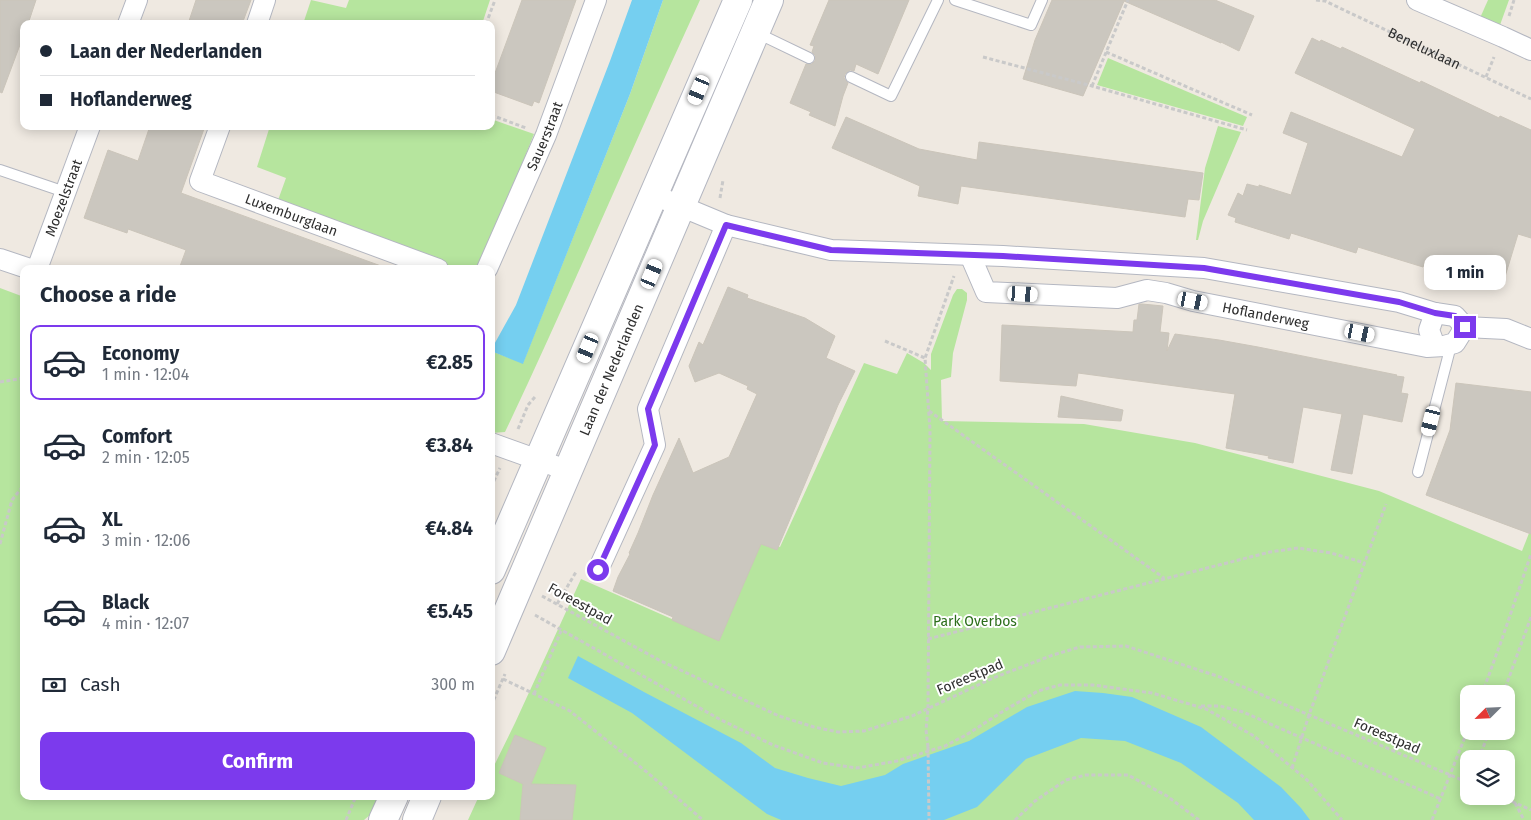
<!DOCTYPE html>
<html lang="en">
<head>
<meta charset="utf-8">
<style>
	body { margin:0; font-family:"Fira Sans",sans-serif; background:#f2f2f3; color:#1f2937; height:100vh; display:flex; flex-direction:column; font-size:19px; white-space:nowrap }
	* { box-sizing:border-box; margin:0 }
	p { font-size:16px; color:#747a83 }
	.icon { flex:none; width:28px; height:28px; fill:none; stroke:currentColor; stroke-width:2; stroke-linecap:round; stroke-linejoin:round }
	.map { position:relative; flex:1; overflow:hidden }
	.sheet { position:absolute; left:20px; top:265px; width:475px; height:535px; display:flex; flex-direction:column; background:#fff; border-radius:10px; box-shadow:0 2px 12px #0003 }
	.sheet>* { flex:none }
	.hud { position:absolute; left:20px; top:20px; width:475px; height:110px; border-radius:10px; box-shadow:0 2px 12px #0003; display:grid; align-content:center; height:110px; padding:0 20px; background:#fff }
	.needle { width:32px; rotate:246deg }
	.fabs { position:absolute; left:1460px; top:685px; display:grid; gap:10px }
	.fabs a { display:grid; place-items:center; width:55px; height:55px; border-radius:10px; background:#fff; box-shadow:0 2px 12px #0003; font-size:25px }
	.end { position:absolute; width:22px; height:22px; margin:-11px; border:6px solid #7c3aed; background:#fff; box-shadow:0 0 0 2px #fff }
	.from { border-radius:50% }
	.bubble { position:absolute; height:35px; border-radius:10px; background:#fff; box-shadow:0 2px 12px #0003; font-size:16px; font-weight:700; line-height:35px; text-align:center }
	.car { position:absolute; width:15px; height:30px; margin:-15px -8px; border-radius:6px; box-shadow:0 0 4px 1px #0007; background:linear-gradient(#fff 24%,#345 0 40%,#fff 0 76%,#345 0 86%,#fff 0) }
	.hud b { display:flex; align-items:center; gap:18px; height:48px; font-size:19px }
	.hud b+b { border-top:1px solid #e0e1e3 }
	.hud i { width:12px; height:12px; background:#1f2937 }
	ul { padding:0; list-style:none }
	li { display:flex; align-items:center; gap:15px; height:75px; margin:0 10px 8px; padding:0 10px; border:2px solid transparent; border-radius:10px }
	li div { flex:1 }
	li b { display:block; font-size:19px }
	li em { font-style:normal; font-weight:700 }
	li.active { border-color:#7c3aed }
	li>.icon { width:45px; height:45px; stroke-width:1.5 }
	h2 { padding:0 20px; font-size:22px; line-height:60px }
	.pay { display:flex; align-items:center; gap:12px; height:55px; padding:0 20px; font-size:19px }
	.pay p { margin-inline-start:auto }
	.cta { display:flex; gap:10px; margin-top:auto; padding:10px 20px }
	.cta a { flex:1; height:58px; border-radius:10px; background:#7c3aed; color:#fff; font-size:20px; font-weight:700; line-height:58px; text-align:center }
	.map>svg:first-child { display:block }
	.green { fill:#b6e59e; fill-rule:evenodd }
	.water { fill:#75cff0 }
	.building { fill:#cbc7bf; stroke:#cbc5ba }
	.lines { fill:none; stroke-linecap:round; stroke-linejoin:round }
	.service-casing { stroke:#b4b7c1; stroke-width:12 }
	.minor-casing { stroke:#b4b7c1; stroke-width:22 }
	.secondary-casing { stroke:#b4b7c1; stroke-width:30 }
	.path { stroke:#c9c9c9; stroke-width:3; stroke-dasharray:4 2.5; stroke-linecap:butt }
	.service { stroke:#fff; stroke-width:10 }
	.minor { stroke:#fff; stroke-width:20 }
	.secondary { stroke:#fff; stroke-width:28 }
	.path-bridge { stroke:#c9c9c9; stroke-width:3; stroke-dasharray:4 2.5; stroke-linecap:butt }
	.route { stroke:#7c3aed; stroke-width:6 }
	.labels { text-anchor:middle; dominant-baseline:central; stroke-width:4; stroke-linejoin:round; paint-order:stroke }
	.street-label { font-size:14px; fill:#2e2e2e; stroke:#fff }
	.park-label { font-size:14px; fill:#2c6e1b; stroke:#fff }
</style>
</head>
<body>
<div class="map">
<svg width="1531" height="820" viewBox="0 0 1531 820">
	<rect width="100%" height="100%" fill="#efe9e1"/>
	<g class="green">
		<polygon points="311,0 346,8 349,0 490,0 482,24 303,24"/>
		<path d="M663,0H700C634,143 573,289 505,432L491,433V351L523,363L630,94Z"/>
		<polygon points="1488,0 1509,0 1500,25 1480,18"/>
		<polygon points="1108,58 1247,117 1243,126 1097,85"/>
		<polygon points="491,119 534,134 480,269 455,269 277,203 286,178 257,167 270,126 491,126"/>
		<polygon points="1218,126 1241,132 1203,221 1198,240 1196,240 1205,168"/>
		<path d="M0,288L24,297V796H389C384,808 373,811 364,820H0Z"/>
		<path d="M957,289H962L967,293V300L953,353L951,377L941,380L942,421L1084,424L1195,443L1379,491L1522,551L1531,528V820H468L479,796H491V772L515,723L581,579L715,638L762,539L780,547L864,363L897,374L907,353L924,363L931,370V354L953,295ZM1469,694H1506V731H1469ZM1469,759H1506V796H1469Z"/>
	</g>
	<g class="water">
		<polygon points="632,0 663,0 630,94 523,364 491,351 491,350 516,305 610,61"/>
		<polygon points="578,656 644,692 741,743 775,768 808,778 841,786 885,775 903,764 969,741 1027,707 1075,691 1103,693 1132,697 1201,727 1281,787 1301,808 1310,820 1254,820 1238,803 1181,763 1125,741 1081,738 1026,759 977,807 944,820 781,820 767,814 632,713 568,678"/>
	</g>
	<g class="building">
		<polygon points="0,0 36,0 28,24 24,24 24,34 2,93 0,92"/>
		<polygon points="196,0 251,0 242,24 188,24"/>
		<polygon points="522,0 576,0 539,103 534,101 532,106 491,91 491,84"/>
		<polygon points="829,0 909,0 878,74 856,64 854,71 850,70 845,74 844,78 848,83 843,96 835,126 809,115 811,112 790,103 806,64 812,64 815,61 815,55 812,52 814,46 810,45"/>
		<polygon points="1052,0 1215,0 1254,16 1239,51 1221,42 1221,43 1124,1 1083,96 1023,79 1035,40"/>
		<polygon points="1312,38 1320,42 1321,40 1341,49 1342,47 1420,83 1421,81 1499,118 1500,116 1531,130 1531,238 1518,234 1504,280 1492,276 1491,281 1425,261 1423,267 1358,247 1356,253 1291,233 1289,239 1235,222 1236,218 1228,215 1238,193 1243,196 1247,184 1259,187 1259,185 1291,195 1308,143 1283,133 1291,112 1402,157 1415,129 1295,73"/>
		<polygon points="846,117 919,149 977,160 979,142 1203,173 1199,200 1188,199 1185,217 961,186 958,204 918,196 920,186 832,148"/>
		<polygon points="150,126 205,126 181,193 381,266 380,269 179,269 186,250 128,229 127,233 84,218 108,150 138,161"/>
		<polygon points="728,287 748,295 747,298 805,318 835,336 826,358 855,371 838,405 777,550 761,544 719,641 672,620 673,617 613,591 618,577 630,554 629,553 638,533 653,495 679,438 693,473 729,457 757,394 747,389 748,386 719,373 695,382 689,366 699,342 703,345"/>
		<polygon points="1139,304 1142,304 1163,306 1160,332 1169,333 1167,351 1175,334 1219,340 1258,347 1397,375 1396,376 1404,377 1401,393 1408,394 1402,422 1363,414 1352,474 1331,470 1342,414 1303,407 1293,463 1268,458 1269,456 1226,448 1235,394 1078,373 1076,386 1000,381 1002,325 1133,332 1134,320 1137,320"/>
		<polygon points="1456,383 1531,392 1531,534 1426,495 1450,430"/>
		<polygon points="1061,396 1123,410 1121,421 1058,417"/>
		<polygon points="515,735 546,748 531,784 576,785 572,820 520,820 523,784 499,773"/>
	</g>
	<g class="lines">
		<defs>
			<g id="service">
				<polyline points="955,0 1031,25 1042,0"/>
				<polyline points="755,32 809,58"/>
				<polyline points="851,77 891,96 938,0"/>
				<polyline points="0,170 65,192"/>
				<polyline points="1418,472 1449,353 1448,345"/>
			</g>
			<g id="minor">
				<polyline points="1417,0 1503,37 1531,50"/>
				<polyline points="128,24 137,0"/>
				<polyline points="257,24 265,0"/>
				<path id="s2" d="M220,126L200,181L438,269"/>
				<polyline points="654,195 726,225 831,250 1003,256 1204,268 1399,302 1435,313 1455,316 1465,327 1506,329 1531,339"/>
				<path id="s3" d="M970,255L986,292L1117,298L1147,290L1166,293L1193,301L1427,347L1444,346L1455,343L1465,327"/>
				<polyline points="0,259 30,269"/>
				<path id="s4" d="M37,269L90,126"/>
				<path id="s5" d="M487,269L546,135L596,0"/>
				<polyline points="1435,313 1429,330 1435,346"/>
				<polyline points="491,443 569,471"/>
				<polyline points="598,570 655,445 648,409 726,225"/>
			</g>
			<g id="secondary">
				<polyline points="491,570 738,0"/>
				<path id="s6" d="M491,651L769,0"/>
				<polyline points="383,820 394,796"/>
				<polyline points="417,820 427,796"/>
			</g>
		</defs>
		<use href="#service" class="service-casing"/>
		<use href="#minor" class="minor-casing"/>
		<use href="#secondary" class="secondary-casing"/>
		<g class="path">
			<path id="s1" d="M1316,0L1325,1L1531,99"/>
			<polyline points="1509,16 1514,0"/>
			<polyline points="486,24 495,0"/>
			<polyline points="1106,52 1252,115"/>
			<polyline points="983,57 1092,86 1247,130"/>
			<polyline points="1486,77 1494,57"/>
			<polyline points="1092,86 1128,0"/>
			<polyline points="491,115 526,128"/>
			<polyline points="720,198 723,180"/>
			<polyline points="885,341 925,358"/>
			<polyline points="0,382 24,378"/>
			<polyline points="929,411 1164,578"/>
			<polyline points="518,429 528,405 535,397"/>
			<polyline points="491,487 500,468"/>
			<polyline points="0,544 12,500 24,485"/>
			<polyline points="542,596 659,660 779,716 814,727 838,732 864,731 912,716 993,678 1053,655 1080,647 1126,646 1220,677 1469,783"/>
			<polyline points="557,604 576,572"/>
			<polyline points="535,615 721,720 773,745 823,763 857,768 897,761 945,746 966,735 1005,710 1038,691 1060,685 1093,685 1152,693 1206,709 1254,736 1307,780 1342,820"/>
			<polyline points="928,639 1270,552 1298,548 1331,553 1365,563"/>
			<polyline points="503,679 570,711 648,773 703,820"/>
			<polyline points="534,694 561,631"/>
			<polyline points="1482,694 1502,639 1531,554"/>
			<polyline points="1503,694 1531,617"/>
			<polyline points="491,706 505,674"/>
			<polyline points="1201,706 1220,706 1243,712 1441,799"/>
			<polyline points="928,747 926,730 928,708 930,430 925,358 954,276"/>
			<polyline points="1479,759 1489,731"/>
			<polyline points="1292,768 1309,715 1386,504"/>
			<polyline points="1500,796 1531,810"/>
			<polyline points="1515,803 1524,820"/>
			<polyline points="346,820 356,796"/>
			<polyline points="1015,820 1035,801 1066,780 1086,775 1128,775 1167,796 1199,820"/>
			<polyline points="1432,820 1469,727"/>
		</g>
		<use href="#service" class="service"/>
		<use href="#minor" class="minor"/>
		<use href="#secondary" class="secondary"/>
		<polyline class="path-bridge" points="928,747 929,820"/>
	</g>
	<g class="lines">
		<polyline class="route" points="598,570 655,445 648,409 726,225 831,250 1003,256 1204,268 1399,302 1435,313 1455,316 1465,327"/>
	</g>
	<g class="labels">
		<g class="street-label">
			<text stroke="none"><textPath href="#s1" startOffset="119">Beneluxlaan</textPath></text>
			<text stroke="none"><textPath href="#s5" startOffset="145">Sauerstraat</textPath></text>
			<text stroke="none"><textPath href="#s4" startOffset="76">Moezelstraat</textPath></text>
			<text stroke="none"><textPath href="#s2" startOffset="156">Luxemburglaan</textPath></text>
			<text stroke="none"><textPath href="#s3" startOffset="324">Hoflanderweg</textPath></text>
			<text stroke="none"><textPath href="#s6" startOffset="306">Laan der Nederlanden</textPath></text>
			<text transform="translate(580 604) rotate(29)">Foreestpad</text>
			<text transform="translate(970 677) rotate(-23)">Foreestpad</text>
			<text transform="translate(1387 736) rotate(23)">Foreestpad</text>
		</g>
		<g class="park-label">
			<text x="975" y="621">Park Overbos</text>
		</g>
	</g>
</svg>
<div class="fabs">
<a><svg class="needle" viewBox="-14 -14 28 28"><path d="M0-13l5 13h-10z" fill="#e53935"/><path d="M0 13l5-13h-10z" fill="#747a83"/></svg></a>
<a><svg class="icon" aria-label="layers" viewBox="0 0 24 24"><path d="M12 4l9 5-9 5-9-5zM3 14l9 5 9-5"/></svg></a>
</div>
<i class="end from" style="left:598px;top:570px"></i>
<i class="end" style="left:1465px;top:327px"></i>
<div class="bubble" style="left:1424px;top:255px;width:82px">1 min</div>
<i class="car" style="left:699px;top:90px;rotate:203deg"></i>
<i class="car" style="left:652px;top:274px;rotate:23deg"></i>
<i class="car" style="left:1023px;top:294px;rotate:93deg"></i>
<i class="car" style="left:1193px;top:301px;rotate:101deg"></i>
<i class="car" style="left:1360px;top:333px;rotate:102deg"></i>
<i class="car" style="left:588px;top:348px;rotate:203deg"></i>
<i class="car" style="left:1431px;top:421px;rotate:194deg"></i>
<div class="hud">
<b><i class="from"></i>Laan der Nederlanden</b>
<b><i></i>Hoflanderweg</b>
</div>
<section class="sheet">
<h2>Choose a ride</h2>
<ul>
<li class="active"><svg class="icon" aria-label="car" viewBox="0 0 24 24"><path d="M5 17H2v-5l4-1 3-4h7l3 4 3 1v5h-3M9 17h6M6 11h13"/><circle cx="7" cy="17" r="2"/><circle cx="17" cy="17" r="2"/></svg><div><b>Economy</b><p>1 min · 12:04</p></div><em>€2.85</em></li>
<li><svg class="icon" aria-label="car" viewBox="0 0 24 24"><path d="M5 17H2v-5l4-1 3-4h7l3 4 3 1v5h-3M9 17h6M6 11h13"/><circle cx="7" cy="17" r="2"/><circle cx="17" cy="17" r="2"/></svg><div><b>Comfort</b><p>2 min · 12:05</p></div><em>€3.84</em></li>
<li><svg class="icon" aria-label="car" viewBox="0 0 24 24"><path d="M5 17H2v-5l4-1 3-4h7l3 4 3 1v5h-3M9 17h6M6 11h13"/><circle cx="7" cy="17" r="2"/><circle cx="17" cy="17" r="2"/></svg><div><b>XL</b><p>3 min · 12:06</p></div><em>€4.84</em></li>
<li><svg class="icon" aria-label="car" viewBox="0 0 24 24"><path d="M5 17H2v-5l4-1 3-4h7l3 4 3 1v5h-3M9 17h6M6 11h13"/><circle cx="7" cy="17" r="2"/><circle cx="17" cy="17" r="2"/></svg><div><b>Black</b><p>4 min · 12:07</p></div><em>€5.45</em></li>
</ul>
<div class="pay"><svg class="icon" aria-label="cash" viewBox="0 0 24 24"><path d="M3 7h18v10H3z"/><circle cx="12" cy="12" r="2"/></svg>Cash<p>300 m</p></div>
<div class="cta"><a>Confirm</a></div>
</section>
</div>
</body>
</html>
